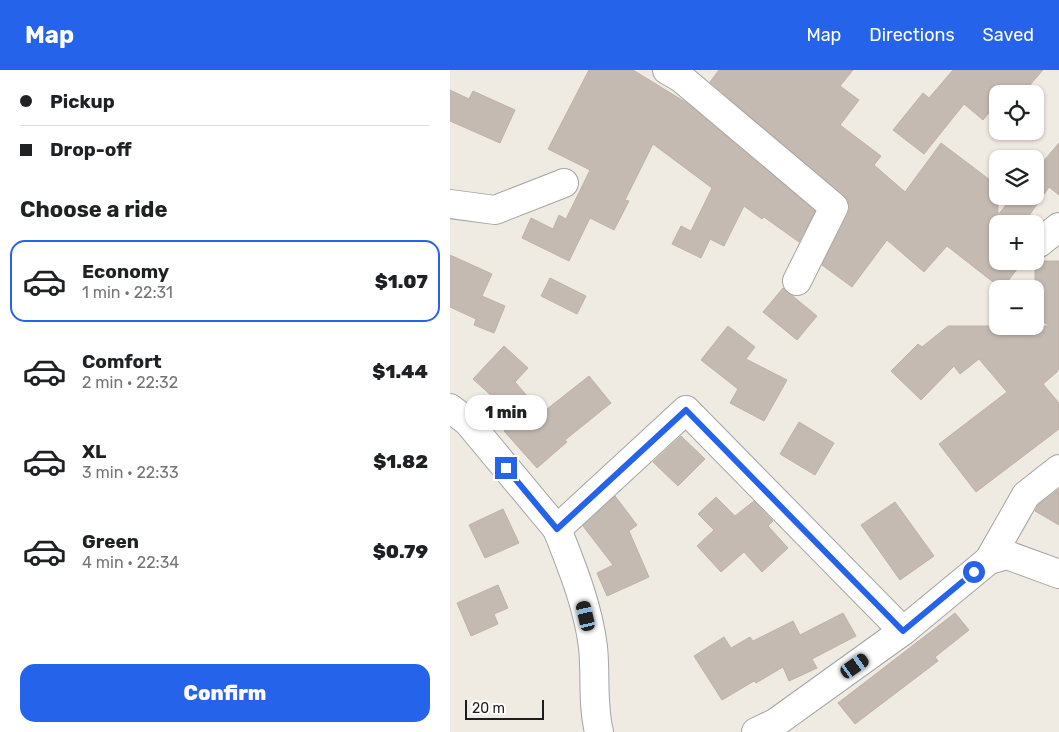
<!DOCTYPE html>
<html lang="en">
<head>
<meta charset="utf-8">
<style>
	body { margin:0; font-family:Rubik,sans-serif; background:#f6f6f6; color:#202124; height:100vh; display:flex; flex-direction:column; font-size:19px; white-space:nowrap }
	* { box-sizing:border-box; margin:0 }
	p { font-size:16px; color:#757577 }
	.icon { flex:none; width:28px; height:28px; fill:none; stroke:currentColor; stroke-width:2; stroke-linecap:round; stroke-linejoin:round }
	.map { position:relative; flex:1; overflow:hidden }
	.sheet { display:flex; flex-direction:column; background:#fff; width:450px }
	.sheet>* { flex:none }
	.top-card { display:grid; align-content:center; height:110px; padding:0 20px; background:#fff }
	.tools { position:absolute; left:539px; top:15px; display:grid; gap:10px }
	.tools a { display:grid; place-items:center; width:55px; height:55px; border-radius:10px; background:#fff; box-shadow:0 1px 4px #0004; font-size:25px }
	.scale { position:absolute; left:15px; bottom:12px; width:79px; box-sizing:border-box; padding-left:5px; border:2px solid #1d1d1d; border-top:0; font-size:14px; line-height:18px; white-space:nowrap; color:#1d1d1d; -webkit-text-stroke:4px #fff; paint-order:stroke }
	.end { position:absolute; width:22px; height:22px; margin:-11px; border:6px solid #2563eb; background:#fff; box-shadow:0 0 0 2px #fff }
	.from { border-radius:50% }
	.bubble { position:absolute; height:35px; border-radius:15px; background:#fff; box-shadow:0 1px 4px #0004; font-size:16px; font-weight:800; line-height:35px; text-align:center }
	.car { position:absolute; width:15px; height:30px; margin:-15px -8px; border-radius:6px; box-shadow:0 0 4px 1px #0007; background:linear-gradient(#222 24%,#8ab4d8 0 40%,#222 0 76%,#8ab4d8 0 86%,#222 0) }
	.top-card b { display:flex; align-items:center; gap:18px; height:48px; font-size:19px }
	.top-card b+b { border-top:1px solid #e0e0e0 }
	.top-card i { width:12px; height:12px; background:#202124 }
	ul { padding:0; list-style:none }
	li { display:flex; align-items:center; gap:15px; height:82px; margin:0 10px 8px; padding:0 10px; border:2px solid transparent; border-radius:15px }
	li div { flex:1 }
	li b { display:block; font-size:19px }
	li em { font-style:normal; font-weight:800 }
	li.active { border-color:#2563eb }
	li>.icon { width:45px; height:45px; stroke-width:1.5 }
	h2 { padding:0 20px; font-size:22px; line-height:60px }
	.primary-button { display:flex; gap:10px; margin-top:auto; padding:10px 20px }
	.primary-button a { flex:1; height:58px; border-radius:15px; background:#2563eb; color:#fff; font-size:20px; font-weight:800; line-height:58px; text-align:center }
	header { display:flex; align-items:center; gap:30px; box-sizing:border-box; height:70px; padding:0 25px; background:#2563eb; color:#fff }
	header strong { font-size:24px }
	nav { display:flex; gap:28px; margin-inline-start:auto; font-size:18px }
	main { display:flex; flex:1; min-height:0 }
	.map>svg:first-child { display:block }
	.building { fill:#c4bab2; stroke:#c1b2a5 }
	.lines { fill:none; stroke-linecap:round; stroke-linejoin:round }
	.minor-casing { stroke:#a4a4a4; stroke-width:30 }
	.minor { stroke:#fff; stroke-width:28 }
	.route { stroke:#2563eb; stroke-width:6 }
</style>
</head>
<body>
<header>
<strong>Map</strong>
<nav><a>Map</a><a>Directions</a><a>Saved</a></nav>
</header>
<main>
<section class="sheet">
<div class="top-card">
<b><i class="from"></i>Pickup</b>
<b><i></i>Drop-off</b>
</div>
<h2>Choose a ride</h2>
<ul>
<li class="active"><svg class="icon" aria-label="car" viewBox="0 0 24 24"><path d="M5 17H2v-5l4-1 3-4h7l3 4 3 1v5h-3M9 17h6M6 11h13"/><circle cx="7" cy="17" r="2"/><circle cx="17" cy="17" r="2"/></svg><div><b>Economy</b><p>1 min · 22:31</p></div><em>$1.07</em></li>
<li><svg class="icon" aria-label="car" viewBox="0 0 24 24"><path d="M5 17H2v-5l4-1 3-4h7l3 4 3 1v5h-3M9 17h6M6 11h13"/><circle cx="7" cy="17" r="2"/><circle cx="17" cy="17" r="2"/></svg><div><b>Comfort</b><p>2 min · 22:32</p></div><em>$1.44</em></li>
<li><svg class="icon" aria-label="car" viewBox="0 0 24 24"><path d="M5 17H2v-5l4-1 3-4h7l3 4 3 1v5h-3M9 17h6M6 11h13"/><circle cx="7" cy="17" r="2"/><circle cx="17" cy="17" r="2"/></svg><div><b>XL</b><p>3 min · 22:33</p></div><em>$1.82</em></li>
<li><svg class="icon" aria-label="car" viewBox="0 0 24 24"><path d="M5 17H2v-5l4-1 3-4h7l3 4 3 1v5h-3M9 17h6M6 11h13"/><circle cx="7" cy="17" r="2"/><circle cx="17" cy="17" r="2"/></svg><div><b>Green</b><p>4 min · 22:34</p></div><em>$0.79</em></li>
</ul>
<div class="primary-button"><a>Confirm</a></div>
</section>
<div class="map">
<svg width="609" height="662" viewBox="0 0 609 662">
	<rect width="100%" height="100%" fill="#efebe3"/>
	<g class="building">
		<polygon points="139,0 183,0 237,33 365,141 349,172 314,147 312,149 294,136 274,176 260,169 251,188 222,174 231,156 241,161 262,118 203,74 175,130 179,131 164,160 140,148 119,191 72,168 81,148 103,159 109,145 116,149 140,100 98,79"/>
		<polygon points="269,0 403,0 390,16 409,30 390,55 431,86 424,95 455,122 491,73 548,116 548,145 563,126 585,126 585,101 609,73 609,125 599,117 573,154 548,154 548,189 546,191 573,191 552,219 497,176 474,202 437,170 402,217 372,195 398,144 400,137 398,130 260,12"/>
		<polygon points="503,0 593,0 572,24 548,24 548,32 533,50 514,34 474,84 443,60 473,23 479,28"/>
		<polygon points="0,20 19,29 23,21 65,40 50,73 0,51"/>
		<polygon points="0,185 42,204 32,226 55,236 44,263 24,255 26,249 0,237"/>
		<polygon points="585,191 609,191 609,298 607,302 593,314 609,333 609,359 526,422 489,374 557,322 529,289 510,304 504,296 471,330 441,301 468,274 472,277 498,256 599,256 585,245"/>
		<polygon points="100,208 136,226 127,244 91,226"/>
		<polygon points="333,218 367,246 347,270 313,242"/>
		<polygon points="278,256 305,277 296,289 337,310 314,351 280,333 288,319 251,290"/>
		<polygon points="54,276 78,298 65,312 92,343 139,306 161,333 115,370 117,372 87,398 54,361 67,349 23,309"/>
		<polygon points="349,352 384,373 365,405 330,384"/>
		<polygon points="231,366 255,389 228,416 203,392"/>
		<polygon points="609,419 609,455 585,441 588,435"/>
		<polygon points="165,426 187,455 179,461 199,507 157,526 147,503 163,495 133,456"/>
		<polygon points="266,427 285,446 304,431 323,451 318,456 338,478 312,502 294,482 271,502 247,476 264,460 248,444"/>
		<polygon points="445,432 484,486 450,510 411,455"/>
		<polygon points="53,439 69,473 35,488 19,455"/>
		<polygon points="48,515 58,538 44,544 48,554 21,566 7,533"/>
		<polygon points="393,543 406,566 362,589 367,598 339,611 333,597 306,613 304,611 272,630 244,586 274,567 281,578 300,567 303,571 343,551 350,565"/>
		<polygon points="505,543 519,560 485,587 488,591 405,654 388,633"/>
	</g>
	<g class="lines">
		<defs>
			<g id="minor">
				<polyline points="217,0 231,8 384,137 347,211"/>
				<polyline points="0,134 45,140 114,113"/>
				<polyline points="589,173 609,157"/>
				<polyline points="0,338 18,352 107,459 236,340 453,561"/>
				<path d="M107,459C122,497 138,536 143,577C146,606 142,633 149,662"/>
				<polyline points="539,490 576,425 609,399"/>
				<polyline points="306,662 325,653 453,561 539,490 557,485 609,504"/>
			</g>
		</defs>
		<use href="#minor" class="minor-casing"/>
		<use href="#minor" class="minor"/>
	</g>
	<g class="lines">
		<polyline class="route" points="56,398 107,459 236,340 453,561 524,502"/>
	</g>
</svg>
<div class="tools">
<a><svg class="icon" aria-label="locate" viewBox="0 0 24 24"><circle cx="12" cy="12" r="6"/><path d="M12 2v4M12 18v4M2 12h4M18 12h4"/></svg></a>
<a><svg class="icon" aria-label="layers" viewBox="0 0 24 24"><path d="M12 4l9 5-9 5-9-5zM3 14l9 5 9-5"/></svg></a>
<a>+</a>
<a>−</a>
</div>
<div class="scale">20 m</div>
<i class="end from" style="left:524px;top:502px"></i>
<i class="end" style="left:56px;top:398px"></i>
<div class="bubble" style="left:15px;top:325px;width:82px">1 min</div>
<i class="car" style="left:136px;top:546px;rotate:347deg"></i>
<i class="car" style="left:405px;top:596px;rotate:55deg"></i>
</div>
</main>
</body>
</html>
